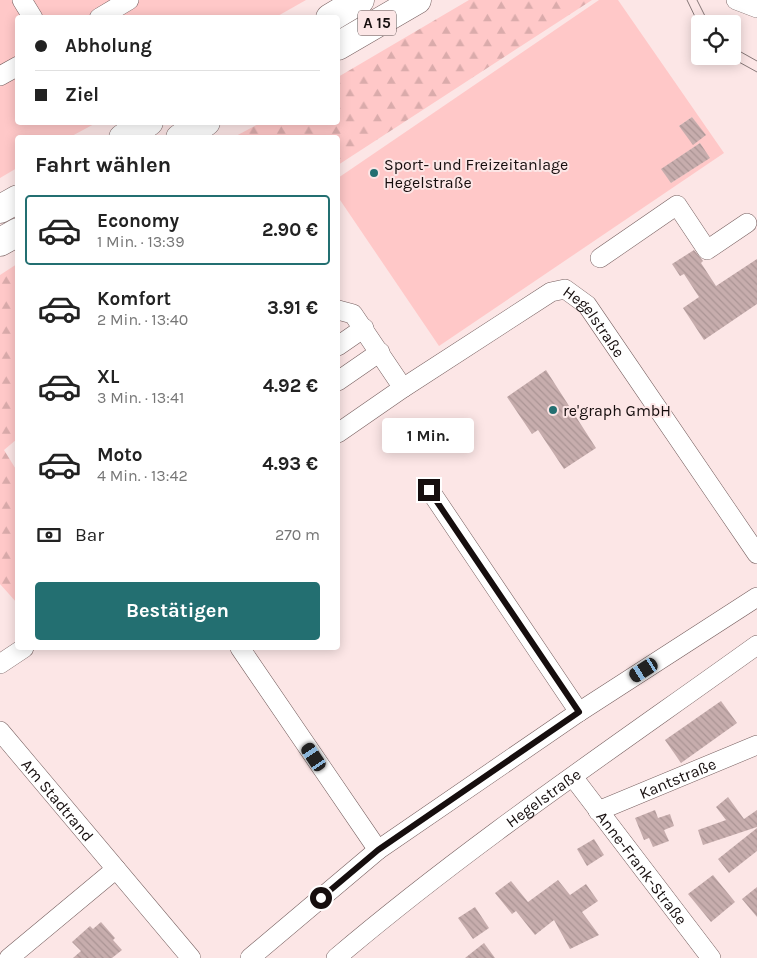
<!DOCTYPE html>
<html lang="de">
<head>
<meta charset="utf-8">
<style>
	body { margin:0; font-family:Karla,sans-serif; background:#f6f6f6; color:#222; height:100vh; display:flex; flex-direction:column; font-size:19px; white-space:nowrap }
	* { box-sizing:border-box; margin:0 }
	p { font-size:16px; color:#767676 }
	.icon { flex:none; width:28px; height:28px; fill:none; stroke:currentColor; stroke-width:2; stroke-linecap:round; stroke-linejoin:round }
	.map { position:relative; flex:1; overflow:hidden }
	.panel { position:absolute; left:15px; top:135px; width:325px; height:515px; display:flex; flex-direction:column; background:#fff; border-radius:5px; box-shadow:0 2px 12px #0003 }
	.panel>* { flex:none }
	.top-card { position:absolute; left:15px; top:15px; width:325px; height:110px; border-radius:5px; box-shadow:0 2px 12px #0003; display:grid; align-content:center; height:110px; padding:0 20px; background:#fff }
	.tools { position:absolute; left:691px; top:15px; display:grid; gap:10px }
	.tools a { display:grid; place-items:center; width:50px; height:50px; border-radius:5px; background:#fff; box-shadow:0 2px 12px #0003; font-size:25px }
	.end { position:absolute; width:22px; height:22px; margin:-11px; border:6px solid #160e0e; background:#fff; box-shadow:0 0 0 2px #fff }
	.from { border-radius:50% }
	.bubble { position:absolute; height:35px; border-radius:5px; background:#fff; box-shadow:0 2px 12px #0003; font-size:16px; font-weight:700; line-height:35px; text-align:center }
	.car { position:absolute; width:15px; height:30px; margin:-15px -8px; border-radius:6px; box-shadow:0 0 4px 1px #0007; background:linear-gradient(#222 24%,#8ab4d8 0 40%,#222 0 76%,#8ab4d8 0 86%,#222 0) }
	.top-card b { display:flex; align-items:center; gap:18px; height:48px; font-size:19px }
	.top-card b+b { border-top:1px solid #e0e0e0 }
	.top-card i { width:12px; height:12px; background:#222 }
	ul { padding:0; list-style:none }
	li { display:flex; align-items:center; gap:15px; height:70px; margin:0 10px 8px; padding:0 10px; border:2px solid transparent; border-radius:5px }
	li div { flex:1 }
	li b { display:block; font-size:19px }
	li em { font-style:normal; font-weight:700 }
	li.selected { border-color:#236f71 }
	li>.icon { width:45px; height:45px; stroke-width:1.5 }
	h2 { padding:0 20px; font-size:22px; line-height:60px }
	.pay { display:flex; align-items:center; gap:12px; height:55px; padding:0 20px; font-size:19px }
	.pay p { margin-inline-start:auto }
	.button { display:flex; gap:10px; margin-top:auto; padding:10px 20px }
	.button a { flex:1; height:58px; border-radius:5px; background:#236f71; color:#fff; font-size:20px; font-weight:700; line-height:58px; text-align:center }
	.map>svg:first-child { display:block }
	.forest { fill:url(#forest-firs) }
	.garden { fill:#ffc8c8; fill-rule:evenodd }
	.building { fill:url(#building-back-hatch) }
	.lines { fill:none; stroke-linecap:round; stroke-linejoin:round }
	.minor-casing { stroke:#765f5f; stroke-width:20 }
	.highway-casing { stroke:#765f5f; stroke-width:29 }
	.minor { stroke:#fff; stroke-width:19 }
	.highway { stroke:#fff; stroke-width:28 }
	.tram { stroke:#867777; stroke-width:1 }
	.route { stroke:#160e0e; stroke-width:6 }
	.poi-dot { fill:#236f71; stroke:#fce6e6; stroke-width:2 }
	.labels { text-anchor:middle; dominant-baseline:central; stroke-width:4; stroke-linejoin:round; paint-order:stroke }
	.shield { fill:#fce6e6; stroke:#5b4f4f; stroke-width:1 }
	.shield-label { font-size:15px; font-weight:bold; fill:#160e0e }
	.poi-label { font-size:16px; fill:#160e0e; stroke:#fce6e6; text-anchor:start }
	.street-label { font-size:16px; fill:#160e0e; stroke:#fce6e6 }
</style>
</head>
<body>
<div class="map">
<svg width="757" height="958" viewBox="0 0 757 958">
	<defs>
		<pattern id="forest-firs" width="22" height="20" patternUnits="userSpaceOnUse" patternTransform="scale(1.25)"><rect width="22" height="20" fill="#ffc8c8"/><path d="M5 1l3.5 6h-7zM16 11l3.5 6h-7z" fill="#daabab"/></pattern>
		<pattern id="building-back-hatch" width="6" height="6" patternUnits="userSpaceOnUse" patternTransform="scale(1.25)"><rect width="6" height="6" fill="#c7adad"/><path d="M-1 5l2 2M0 0l6 6M5-1l2 2" fill="none" stroke="#aa9494"/></pattern>
	</defs>
	<rect width="100%" height="100%" fill="#fce6e6"/>
	<g class="forest">
		<polygon points="469,0 592,0 338,165 338,138 234,137 260,123 338,122 338,77"/>
		<polygon points="17,264 17,439 4,450 17,471 17,603 0,584 0,275"/>
	</g>
	<g class="garden">
		<polygon points="0,0 306,0 276,17 18,18 18,122 96,123 70,137 18,138 17,168 0,178"/>
		<path d="M599,0H618L724,153L439,346L338,197V178ZM692,117L705,135L679,126ZM700,143L709,158L671,183L662,169Z"/>
	</g>
	<g class="building">
		<polygon points="692,117 706,135 693,145 679,126"/>
		<polygon points="700,143 710,158 671,183 661,169"/>
		<polygon points="694,250 703,261 701,263 716,286 757,259 757,304 704,340 683,308 699,297 684,274 680,276 672,264"/>
		<polygon points="546,370 596,448 564,469 538,430 532,434 507,397"/>
		<polygon points="721,701 737,723 681,763 665,740"/>
		<polygon points="728,797 744,819 757,810 757,827 703,845 698,830 726,820 716,807"/>
		<polygon points="655,810 658,818 670,814 674,826 664,830 669,841 653,847 649,838 644,840 635,818"/>
		<polygon points="757,828 757,851 729,873 718,859"/>
		<polygon points="594,839 604,855 587,866 577,849"/>
		<polygon points="713,875 735,902 711,922 688,894"/>
		<polygon points="558,880 570,895 586,884 598,901 582,912 599,935 570,949 554,920 535,935 516,911 512,914 495,893 511,881 528,902"/>
		<polygon points="757,887 757,917 742,899"/>
		<polygon points="475,907 489,928 473,939 458,918"/>
		<polygon points="101,922 115,938 113,940 122,950 112,958 73,958 81,951 72,942 90,926 93,929"/>
		<polygon points="484,943 495,958 465,958"/>
	</g>
	<g class="lines">
		<defs>
			<g id="minor">
				<polyline points="22,0 33,18"/>
				<polyline points="736,0 757,8"/>
				<polyline points="99,18 129,0"/>
				<polyline points="0,76 18,66"/>
				<polyline points="600,258 677,205 707,250 747,223"/>
				<polyline points="338,310 353,314 403,388"/>
				<polyline points="338,346 364,328"/>
				<polyline points="338,381 380,352"/>
				<path id="s1" d="M338,433L403,388L551,292L565,289L587,305L757,554"/>
				<polyline points="429,489 579,712"/>
				<polyline points="240,648 378,850"/>
				<polyline points="0,664 24,648"/>
				<path id="s2" d="M0,731L191,958"/>
				<path id="s3" d="M573,777L711,958"/>
				<path id="s4" d="M598,811L757,745"/>
				<polyline points="9,958 116,869"/>
				<polyline points="250,958 378,850 579,712 757,597"/>
				<path id="s5" d="M336,958C469,845 615,747 757,645"/>
			</g>
			<g id="highway">
				<polyline points="330,18 360,0"/>
				<polyline points="338,46 417,0"/>
				<polyline points="123,138 149,122"/>
				<polyline points="180,138 206,122"/>
				<polyline points="0,209 18,199"/>
				<polyline points="0,242 18,232"/>
			</g>
		</defs>
		<use href="#minor" class="minor-casing"/>
		<use href="#highway" class="highway-casing"/>
		<use href="#minor" class="minor"/>
		<use href="#highway" class="highway"/>
		<g class="tram">
			<polyline points="687,0 700,27"/>
			<polyline points="697,0 709,24"/>
			<polyline points="732,47 757,61"/>
			<polyline points="728,56 757,72"/>
		</g>
	</g>
	<g class="lines">
		<polyline class="route" points="321,898 378,850 579,712 429,490"/>
	</g>
	<g class="poi-dot">
		<circle cx="374" cy="173" r="5"/>
		<circle cx="553" cy="410" r="5"/>
	</g>
	<g class="labels">
		<rect class="shield" x="358" y="10.5" width="38" height="25" rx="4"/>
		<g class="shield-label">
			<text x="377" y="23">A 15</text>
		</g>
		<g class="poi-label">
			<text x="384" y="164">Sport- und Freizeitanlage<tspan x="384" dy="18">Hegelstraße</tspan></text>
			<text x="563" y="410">re'graph GmbH</text>
		</g>
		<g class="street-label">
			<text stroke="none"><textPath href="#s1" startOffset="314">Hegelstraße</textPath></text>
			<text stroke="none"><textPath href="#s4" startOffset="86">Kantstraße</textPath></text>
			<text stroke="none"><textPath href="#s5" startOffset="262">Hegelstraße</textPath></text>
			<text stroke="none"><textPath href="#s2" startOffset="90">Am Stadtrand</textPath></text>
			<text stroke="none"><textPath href="#s3" startOffset="114">Anne-Frank-Straße</textPath></text>
		</g>
	</g>
</svg>
<div class="tools">
<a><svg class="icon" aria-label="locate" viewBox="0 0 24 24"><circle cx="12" cy="12" r="6"/><path d="M12 2v4M12 18v4M2 12h4M18 12h4"/></svg></a>
</div>
<i class="end from" style="left:321px;top:898px"></i>
<i class="end" style="left:429px;top:490px"></i>
<div class="bubble" style="left:382px;top:418px;width:92px">1 Min.</div>
<i class="car" style="left:644px;top:670px;rotate:237deg"></i>
<i class="car" style="left:314px;top:757px;rotate:326deg"></i>
<div class="top-card">
<b><i class="from"></i>Abholung</b>
<b><i></i>Ziel</b>
</div>
<section class="panel">
<h2>Fahrt wählen</h2>
<ul>
<li class="selected"><svg class="icon" aria-label="car" viewBox="0 0 24 24"><path d="M5 17H2v-5l4-1 3-4h7l3 4 3 1v5h-3M9 17h6M6 11h13"/><circle cx="7" cy="17" r="2"/><circle cx="17" cy="17" r="2"/></svg><div><b>Economy</b><p>1 Min. · 13:39</p></div><em>2.90 €</em></li>
<li><svg class="icon" aria-label="car" viewBox="0 0 24 24"><path d="M5 17H2v-5l4-1 3-4h7l3 4 3 1v5h-3M9 17h6M6 11h13"/><circle cx="7" cy="17" r="2"/><circle cx="17" cy="17" r="2"/></svg><div><b>Komfort</b><p>2 Min. · 13:40</p></div><em>3.91 €</em></li>
<li><svg class="icon" aria-label="car" viewBox="0 0 24 24"><path d="M5 17H2v-5l4-1 3-4h7l3 4 3 1v5h-3M9 17h6M6 11h13"/><circle cx="7" cy="17" r="2"/><circle cx="17" cy="17" r="2"/></svg><div><b>XL</b><p>3 Min. · 13:41</p></div><em>4.92 €</em></li>
<li><svg class="icon" aria-label="car" viewBox="0 0 24 24"><path d="M5 17H2v-5l4-1 3-4h7l3 4 3 1v5h-3M9 17h6M6 11h13"/><circle cx="7" cy="17" r="2"/><circle cx="17" cy="17" r="2"/></svg><div><b>Moto</b><p>4 Min. · 13:42</p></div><em>4.93 €</em></li>
</ul>
<div class="pay"><svg class="icon" aria-label="cash" viewBox="0 0 24 24"><path d="M3 7h18v10H3z"/><circle cx="12" cy="12" r="2"/></svg>Bar<p>270 m</p></div>
<div class="button"><a>Bestätigen</a></div>
</section>
</div>
</body>
</html>
